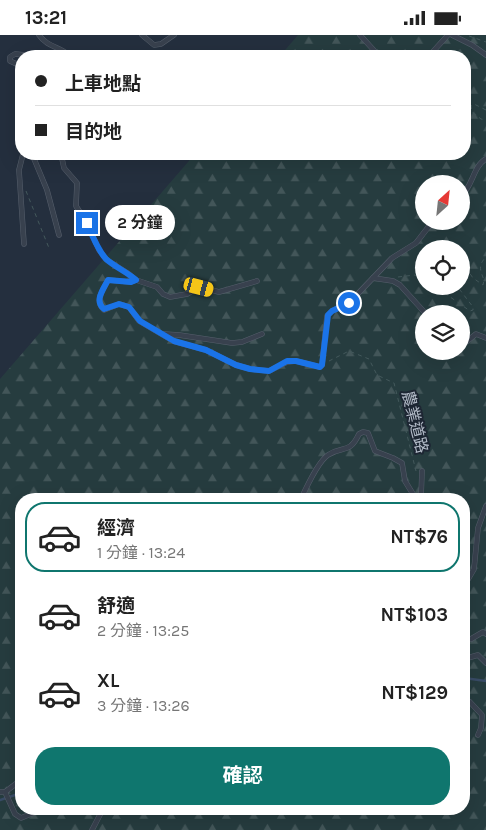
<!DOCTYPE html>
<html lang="zh-TW">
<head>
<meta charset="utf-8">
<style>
	body { margin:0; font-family:Karla,"Noto Sans TC",sans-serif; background:#f6f6f6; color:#222; height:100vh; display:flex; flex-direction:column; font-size:19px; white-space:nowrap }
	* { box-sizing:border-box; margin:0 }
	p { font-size:16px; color:#767676 }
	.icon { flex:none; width:28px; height:28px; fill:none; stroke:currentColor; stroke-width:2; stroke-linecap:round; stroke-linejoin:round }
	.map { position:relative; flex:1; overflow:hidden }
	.side { position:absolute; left:15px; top:458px; width:455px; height:322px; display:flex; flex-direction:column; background:#fff; border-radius:20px; box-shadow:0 5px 20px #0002 }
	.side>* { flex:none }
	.top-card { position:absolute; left:15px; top:15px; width:456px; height:110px; border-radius:20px; box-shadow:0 5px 20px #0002; display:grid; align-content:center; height:110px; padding:0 20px; background:#fff }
	.needle { width:32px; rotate:27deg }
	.controls { position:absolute; left:415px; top:140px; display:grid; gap:10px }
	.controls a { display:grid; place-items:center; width:55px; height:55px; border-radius:50%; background:#fff; box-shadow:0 5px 20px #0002; font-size:25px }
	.end { position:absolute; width:22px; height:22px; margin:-11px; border:6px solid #1a73e8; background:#fff; box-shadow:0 0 0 2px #fff }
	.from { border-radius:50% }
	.bubble { position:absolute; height:35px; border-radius:18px; background:#fff; box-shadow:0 5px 20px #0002; font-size:16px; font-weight:700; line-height:35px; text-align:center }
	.car { position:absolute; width:15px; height:30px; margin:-15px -8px; border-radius:6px; box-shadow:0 0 4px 1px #0007; background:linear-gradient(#f5c518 24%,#345 0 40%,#f5c518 0 76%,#345 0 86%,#f5c518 0) }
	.top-card b { display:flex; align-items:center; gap:18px; height:48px; font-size:19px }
	.top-card b+b { border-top:1px solid #e0e0e0 }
	.top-card i { width:12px; height:12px; background:#222 }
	ul { padding:9px 0 0; list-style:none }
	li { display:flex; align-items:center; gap:15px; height:70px; margin:0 10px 8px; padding:0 10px; border:2px solid transparent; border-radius:20px }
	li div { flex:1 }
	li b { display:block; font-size:19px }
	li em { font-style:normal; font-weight:700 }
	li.on { border-color:#0f766e }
	li>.icon { width:45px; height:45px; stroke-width:1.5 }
	.cta { display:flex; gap:10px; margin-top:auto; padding:10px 20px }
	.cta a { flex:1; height:58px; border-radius:20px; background:#0f766e; color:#fff; font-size:20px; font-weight:700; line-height:58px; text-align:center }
	.status { display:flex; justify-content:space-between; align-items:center; height:35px; padding:0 25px; background:#fff; direction:ltr }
	.status svg { height:14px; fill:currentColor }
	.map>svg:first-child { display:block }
	.forest { fill:url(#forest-firs); fill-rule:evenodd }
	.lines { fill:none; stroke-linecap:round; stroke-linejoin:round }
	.stream { stroke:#394c67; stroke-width:2.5 }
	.service-casing { stroke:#565f6c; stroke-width:5.5 }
	.path { stroke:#44595c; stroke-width:1; stroke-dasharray:4 4; stroke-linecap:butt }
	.service { stroke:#38414e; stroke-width:4.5 }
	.route { stroke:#1a73e8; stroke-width:6 }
	.labels { text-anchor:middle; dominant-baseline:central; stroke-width:4; stroke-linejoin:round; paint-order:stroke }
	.street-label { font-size:16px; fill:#b4bcc9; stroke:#1d2633 }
</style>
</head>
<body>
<div class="status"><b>13:21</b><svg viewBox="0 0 49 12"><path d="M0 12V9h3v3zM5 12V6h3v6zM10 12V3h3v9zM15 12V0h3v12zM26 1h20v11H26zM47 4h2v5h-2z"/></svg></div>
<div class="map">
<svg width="486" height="795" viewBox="0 0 486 795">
	<defs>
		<pattern id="forest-firs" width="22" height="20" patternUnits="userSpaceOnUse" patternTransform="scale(1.25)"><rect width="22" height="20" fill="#263c3f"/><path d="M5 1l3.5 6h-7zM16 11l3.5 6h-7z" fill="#435659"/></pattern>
	</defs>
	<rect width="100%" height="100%" fill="#242f3e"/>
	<path class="forest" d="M298,0H486V795H0V344L195,119H465V21H280ZM424,149H461V186H424ZM424,214H461V251H424ZM424,279H461V316H424ZM21,464H464V774H21Z"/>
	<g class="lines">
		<g class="stream">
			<polyline points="464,643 486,646"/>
			<polyline points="0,765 21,758"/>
		</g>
		<defs>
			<g id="service">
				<path d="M39,0C48,13 60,11 70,21"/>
				<polyline points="142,0 154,10 161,9 174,0"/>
				<polyline points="360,0 379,21"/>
				<polyline points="452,0 472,10 486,20"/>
				<polyline points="429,21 448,0"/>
				<polyline points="21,31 10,26 10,22 15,19 36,21"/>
				<polyline points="23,119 19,135 24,209"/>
				<polyline points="32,119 47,155 59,200"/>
				<path d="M61,119L64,133L77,148L76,171L87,188L99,215L107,225L129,239L136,245L131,247L108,245C103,255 94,266 104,275L119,269L129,272L139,286L173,306L206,315L236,330L250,334L269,336L287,327L296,326L320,332L322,330L327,281L332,276L349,268L392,223L416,208L433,186"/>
				<path d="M461,161C473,151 473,131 486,124"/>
				<polyline points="373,243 393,246 400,250 426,279"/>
				<polyline points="136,245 157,252 163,259 170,262 187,259 199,252 219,257 257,246"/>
				<polyline points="163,299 179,300 232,308 242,307 262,299"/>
				<polyline points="461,311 476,299 486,303"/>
				<path d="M301,464C306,453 319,426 328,420C343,410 349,420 359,399L363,397L368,398L375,416L393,423L402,428L405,446L416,464"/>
				<polyline points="321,464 332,461 335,464"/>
				<polyline points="418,464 421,463 422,436"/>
				<polyline points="464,551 474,534 478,493 486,471"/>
				<polyline points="464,604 471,604 483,597 486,599"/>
				<polyline points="464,624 478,620 486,628"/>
				<polyline points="464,664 470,667 482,680 481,693 478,700"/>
				<polyline points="0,757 5,757 21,745"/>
				<polyline points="5,757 15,779 21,783 43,774"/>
				<polyline points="92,795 103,774"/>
			</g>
		</defs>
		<use href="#service" class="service-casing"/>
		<g class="path">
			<polyline points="469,1 486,7"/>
			<polyline points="486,75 474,69 471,71 472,77 481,84 486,85"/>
			<polyline points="26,156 49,213"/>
			<path d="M461,226L473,243L483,250L484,245C480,235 478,230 486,222"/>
			<polyline points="398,242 415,240 424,244"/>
			<polyline points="440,251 446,259 470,276 473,275 473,272 457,251"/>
			<polyline points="329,326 349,316 369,324 377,340 394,348 416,436"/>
		</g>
		<use href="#service" class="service"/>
	</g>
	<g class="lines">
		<path class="route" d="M87,188C92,200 97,214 106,224C115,232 127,237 136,245L131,247L108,245C103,255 94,266 104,274L119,269L129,272L140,286L174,306L206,315L236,330L250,334L269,336L287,326H296L320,332L322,330L328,280L332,276L349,268"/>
	</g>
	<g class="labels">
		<g class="street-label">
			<text transform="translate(415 387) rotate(76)">農業道路</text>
		</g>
	</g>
</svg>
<div class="controls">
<a><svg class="needle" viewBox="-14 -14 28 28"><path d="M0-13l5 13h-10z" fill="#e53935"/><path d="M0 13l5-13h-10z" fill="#767676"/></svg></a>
<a><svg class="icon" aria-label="locate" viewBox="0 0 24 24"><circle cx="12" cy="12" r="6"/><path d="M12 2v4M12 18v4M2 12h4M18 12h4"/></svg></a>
<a><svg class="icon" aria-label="layers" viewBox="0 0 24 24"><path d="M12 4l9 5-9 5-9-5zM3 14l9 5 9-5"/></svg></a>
</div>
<i class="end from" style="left:349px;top:268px"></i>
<i class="end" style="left:87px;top:188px"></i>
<div class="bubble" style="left:105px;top:170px;width:70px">2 分鐘</div>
<i class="car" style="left:199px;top:252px;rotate:105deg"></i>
<div class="top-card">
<b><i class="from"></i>上車地點</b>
<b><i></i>目的地</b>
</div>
<section class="side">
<ul>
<li class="on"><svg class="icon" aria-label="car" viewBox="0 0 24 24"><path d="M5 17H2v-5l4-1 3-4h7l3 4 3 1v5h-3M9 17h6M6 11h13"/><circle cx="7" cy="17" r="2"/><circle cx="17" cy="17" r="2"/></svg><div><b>經濟</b><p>1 分鐘 · 13:24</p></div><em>NT$76</em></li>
<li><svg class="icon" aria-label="car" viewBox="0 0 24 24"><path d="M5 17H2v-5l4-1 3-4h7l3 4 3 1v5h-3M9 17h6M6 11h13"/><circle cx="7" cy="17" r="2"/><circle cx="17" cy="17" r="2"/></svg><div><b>舒適</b><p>2 分鐘 · 13:25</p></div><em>NT$103</em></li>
<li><svg class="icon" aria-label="car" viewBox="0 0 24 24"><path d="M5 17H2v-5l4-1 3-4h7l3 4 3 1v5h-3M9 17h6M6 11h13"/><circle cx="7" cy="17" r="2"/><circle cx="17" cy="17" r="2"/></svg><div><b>XL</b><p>3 分鐘 · 13:26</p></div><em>NT$129</em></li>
</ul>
<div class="cta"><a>確認</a></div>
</section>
</div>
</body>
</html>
